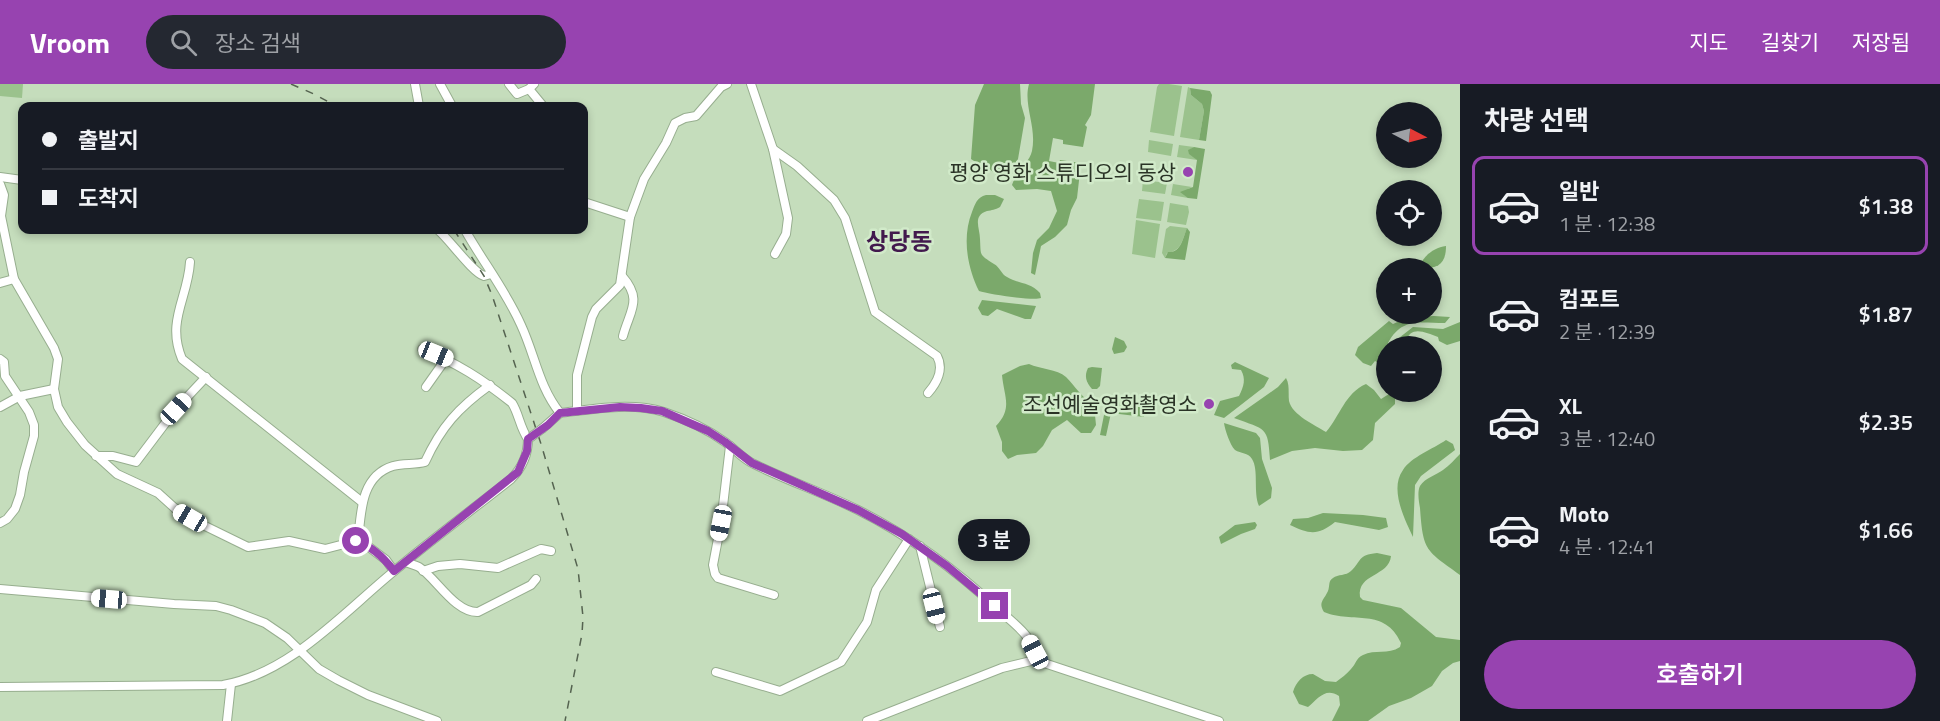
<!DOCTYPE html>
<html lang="ko">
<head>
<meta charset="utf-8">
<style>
	body { margin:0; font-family:"Titillium Web","Noto Sans KR",sans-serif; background:#242831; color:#f1f3f6; height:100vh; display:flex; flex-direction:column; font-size:22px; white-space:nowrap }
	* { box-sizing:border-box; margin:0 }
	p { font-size:20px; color:#9ea1a6 }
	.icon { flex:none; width:33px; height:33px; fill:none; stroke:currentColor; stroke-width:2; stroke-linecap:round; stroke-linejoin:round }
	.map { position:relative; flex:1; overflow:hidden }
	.side { display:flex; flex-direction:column; background:#171b24; width:480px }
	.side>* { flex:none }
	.hud { position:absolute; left:18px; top:18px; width:570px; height:132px; border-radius:12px; box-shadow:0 3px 9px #0003; display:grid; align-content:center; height:132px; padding:0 24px; background:#171b24 }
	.needle { width:39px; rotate:96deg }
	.fabs { position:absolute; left:1376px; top:18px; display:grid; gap:12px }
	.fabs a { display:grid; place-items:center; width:66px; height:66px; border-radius:50%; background:#171b24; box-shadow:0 3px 9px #0003; font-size:30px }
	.end { position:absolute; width:27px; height:27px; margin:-14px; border:8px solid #9743b0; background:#fff; box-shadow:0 0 0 3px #fff }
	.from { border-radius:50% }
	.bubble { position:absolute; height:42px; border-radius:21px; background:#171b24; box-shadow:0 3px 9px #0003; font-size:20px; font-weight:600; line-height:42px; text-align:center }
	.car { position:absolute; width:18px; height:36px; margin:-18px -9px; border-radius:8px; box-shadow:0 0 4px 2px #0007; background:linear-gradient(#fff 24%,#345 0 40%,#fff 0 76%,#345 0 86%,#fff 0) }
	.hud b { display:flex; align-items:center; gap:21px; height:57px; font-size:22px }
	.hud b+b { border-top:2px solid #363941 }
	.hud i { width:15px; height:15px; background:#f1f3f6 }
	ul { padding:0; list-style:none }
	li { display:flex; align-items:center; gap:18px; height:99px; margin:0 12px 9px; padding:0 12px; border:3px solid transparent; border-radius:12px }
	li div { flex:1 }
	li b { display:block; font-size:22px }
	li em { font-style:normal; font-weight:600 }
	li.on { border-color:#9743b0 }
	li>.icon { width:54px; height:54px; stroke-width:1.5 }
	h2 { padding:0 24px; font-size:27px; line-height:72px }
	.button { display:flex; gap:12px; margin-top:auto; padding:12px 24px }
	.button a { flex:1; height:69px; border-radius:36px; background:#9743b0; color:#fff; font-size:24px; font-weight:600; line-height:69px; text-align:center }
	header { display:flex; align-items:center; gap:36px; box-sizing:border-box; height:84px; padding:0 30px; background:#9743b0; color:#fff }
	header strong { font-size:28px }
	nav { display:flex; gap:33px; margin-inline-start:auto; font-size:21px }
	.search { width:420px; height:54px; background:#242831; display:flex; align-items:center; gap:15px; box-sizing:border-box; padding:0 21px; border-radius:33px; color:#9ea1a6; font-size:22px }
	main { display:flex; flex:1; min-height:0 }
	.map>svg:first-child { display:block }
	.green { fill:#9bc28d }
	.forest { fill:#7ba96b }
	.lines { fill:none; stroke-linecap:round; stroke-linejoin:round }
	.minor-casing { stroke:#97ae8f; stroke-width:10 }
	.minor { stroke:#fff; stroke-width:8 }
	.rail { stroke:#556350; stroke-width:1.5; stroke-dasharray:8 8; stroke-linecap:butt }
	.minor-bridge-casing { stroke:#97ae8f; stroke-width:10; stroke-linecap:butt }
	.minor-bridge { stroke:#fff; stroke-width:8 }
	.route { stroke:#9743b0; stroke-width:8 }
	.poi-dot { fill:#9743b0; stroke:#d1eac9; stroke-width:2 }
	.labels { text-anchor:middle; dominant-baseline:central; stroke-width:5; stroke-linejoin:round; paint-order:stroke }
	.poi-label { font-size:21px; fill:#2a3326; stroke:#d1eac9; text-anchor:end }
	.quarter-label { font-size:24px; font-weight:bold; fill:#42194d; stroke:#d1eac9 }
</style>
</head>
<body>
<header>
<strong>Vroom</strong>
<div class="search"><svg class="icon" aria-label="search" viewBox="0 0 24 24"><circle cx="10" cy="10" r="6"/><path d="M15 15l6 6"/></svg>장소 검색</div>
<nav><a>지도</a><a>길찾기</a><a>저장됨</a></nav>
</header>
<main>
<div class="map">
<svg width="1460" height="637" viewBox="0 0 1460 637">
	<rect width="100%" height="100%" fill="#c5ddbc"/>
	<g class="green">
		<polygon points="0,0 23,0 22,14 0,12"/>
		<polygon points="1169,0 1182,2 1174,52 1150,48 1157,3 1159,0"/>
		<polygon points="1188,3 1190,4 1191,11 1202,20 1204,27 1199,56 1180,53"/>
		<polygon points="1149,56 1173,60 1171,72 1148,68"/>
		<polygon points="1179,61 1194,63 1189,66 1197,76 1177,73"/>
		<polygon points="1143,96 1167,99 1165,110 1142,107"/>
		<polygon points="1173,100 1192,103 1188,105 1188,114 1171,111"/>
		<polygon points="1139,115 1164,118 1161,137 1136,134"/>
		<polygon points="1170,119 1188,122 1189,128 1186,141 1167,138"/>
		<polygon points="1136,136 1160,140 1155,174 1132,170"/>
		<path d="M1170,142L1187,144C1182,157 1181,167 1167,169L1165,174L1162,169L1166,145Z"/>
	</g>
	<g class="forest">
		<path d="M984,0H1020L1021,20L1025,34L1018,75L1011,87C992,97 998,89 985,82C980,79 976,79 971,75L975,21Z"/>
		<path d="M1029,0H1095L1091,31L1085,41L1087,43L1083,63L1063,60V56L1053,54L1049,77L1059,79L1060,76L1081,79L1077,114L1071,126L1067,141L1055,153L1041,162L1035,191L1031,189L1033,169L1037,156L1049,144L1057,127L1051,107L1037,105L1016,106L1012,101C1016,88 1029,79 1032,67C1037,43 1023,21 1029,0Z"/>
		<polygon points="1190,4 1210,7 1212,11 1206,57 1199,56 1204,27 1202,20 1191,11"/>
		<polygon points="1194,63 1205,65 1197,115 1188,114 1180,108 1193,103 1197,76 1189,70 1188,66"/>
		<path d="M986,111H995L1004,115L1000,123C995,126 992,126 987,127C972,132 980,144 980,155C981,173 979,170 994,180C1000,183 1001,190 1007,193C1018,200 1030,198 1040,209L1041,214C1033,217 988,210 979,207C967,183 962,153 972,128C975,120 977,113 986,111Z"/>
		<path d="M1187,144L1190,148L1185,176L1165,174L1168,168C1181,169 1183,154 1187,144Z"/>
		<path d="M1446,162C1446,181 1437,185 1419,184C1423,172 1433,164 1446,162Z"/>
		<polygon points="982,216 1036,222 1031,235 1025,235 997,225 988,232 982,231 978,224"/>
		<path d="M1434,232L1450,233L1445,239C1419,239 1402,233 1388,259L1389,262H1386V283L1375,277L1371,282L1363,279L1355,271L1358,263L1389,237L1393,240L1409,233Z"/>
		<path d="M1460,238V257L1447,261L1439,257L1438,253C1425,248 1410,241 1406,258L1409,262H1396L1395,257L1413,243L1443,245Z"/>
		<polygon points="1115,253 1124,257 1127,263 1124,268 1114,270 1112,265"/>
		<path d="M1235,278L1269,294L1264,303L1224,334L1214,331L1220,317L1239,312C1244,302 1246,295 1241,286L1232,285L1231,281Z"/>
		<path d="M1029,280C1040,285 1057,285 1066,293C1076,303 1081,313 1094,321L1096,341L1091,349H1081L1067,336L1052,346L1043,362L1036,369L1017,371L1008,375L1002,367V358L996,342C1013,324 1004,313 1002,291L1020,282Z"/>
		<path d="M1092,283L1102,284L1100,302L1097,305H1092C1086,298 1084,292 1088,284Z"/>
		<path d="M1286,294C1290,301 1288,309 1289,317C1292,331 1315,341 1326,348C1340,332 1345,309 1366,300L1374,306L1381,315L1389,310L1395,314V320L1375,339L1373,356L1362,366L1343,367L1315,364L1292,367L1270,376C1268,342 1266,346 1234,334L1278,303Z"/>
		<polygon points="1107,316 1145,323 1144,333 1111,329 1106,352 1100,351"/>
		<path d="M1224,339L1256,349L1260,354L1262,375L1272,404L1271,414L1259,422C1253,408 1259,386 1252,375C1248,368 1241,370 1235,366C1230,361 1225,346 1224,339Z"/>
		<path d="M1446,356L1453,360L1455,366L1421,392L1415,401L1413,453C1405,436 1389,405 1403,386C1411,373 1433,365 1446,356Z"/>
		<path d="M1460,370V491C1426,466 1423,468 1420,424C1419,418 1417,408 1420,402C1425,394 1436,391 1443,386C1449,382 1455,375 1460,370Z"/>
		<path d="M1323,429L1363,431L1386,434L1388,443L1379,446L1335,438C1318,452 1309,450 1290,441L1293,435L1308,434Z"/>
		<polygon points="1255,438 1257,441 1255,445 1241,450 1221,460 1219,453 1235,441"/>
		<path d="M1377,469L1391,472C1389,493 1357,489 1360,513L1363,516L1401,524L1436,553L1460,556V577L1453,579L1442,587L1432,602L1411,614L1389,622L1368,637H1332L1340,621L1339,612C1325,603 1318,615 1308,623L1299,620L1293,608C1296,598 1303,590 1313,590L1325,597L1336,598C1341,594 1347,590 1351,585C1356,580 1356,574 1363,571C1375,565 1388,571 1400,563L1401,559C1385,523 1353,540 1324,528C1318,518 1324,516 1328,507C1330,502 1328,497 1333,494C1338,490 1346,492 1351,487C1362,477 1357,471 1377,469Z"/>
	</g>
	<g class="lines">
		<defs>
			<g id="minor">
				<polyline points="415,0 419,22"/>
				<polyline points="440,0 452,22"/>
				<polyline points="509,0 517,10 529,5 534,0"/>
				<path d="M751,0L773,65L797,82L834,116L845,134L875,228L937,272C944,285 937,299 928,309"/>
				<polyline points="529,5 543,22"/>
				<polyline points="773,65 788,134 786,150 775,170"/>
				<polyline points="0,93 22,96"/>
				<polyline points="0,100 4,111 1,132 14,195 54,264 58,275 54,305 58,323 67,338 85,361 117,390 158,409 179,428 201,440 248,463 289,457 325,465 356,457 365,460 386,476 394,487"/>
				<polyline points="584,118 630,133"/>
				<path d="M438,146C450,156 472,188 484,192L491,190"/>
				<path d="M465,146C483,178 506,207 521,241C535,271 539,303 560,329C593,325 631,318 664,328C685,335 707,345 725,358C735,365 743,375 754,380C788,397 824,409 858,426C910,452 957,487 999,526C1014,540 1036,554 1035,576L1219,637"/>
				<path d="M190,178C188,214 166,237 182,275L362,418"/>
				<path d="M622,192C643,216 630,226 623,252"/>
				<polyline points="0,199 14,195"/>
				<path d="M422,265C457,279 482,295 512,319C519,330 520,344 528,355"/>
				<polyline points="0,275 4,278 5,292 29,328 34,341 34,352 24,388 20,411 15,425 7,435 0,439"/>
				<polyline points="426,303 443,279 449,276"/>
				<polyline points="0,323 20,312 54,305"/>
				<polyline points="577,327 577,291 592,233 596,225 620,201 630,133 644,95 666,59 675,39 685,34 696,32 721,3 727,0"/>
				<polyline points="543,344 560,329"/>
				<polyline points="730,362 721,439 713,481 715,490 718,494 774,511"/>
				<polyline points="96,372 113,372 136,378 176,325 206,293"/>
				<path d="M358,458C361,430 360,392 393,382C404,379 415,381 425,378C441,343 458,324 490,301"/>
				<polyline points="920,462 940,543"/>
				<path d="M406,478C410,480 415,481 419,483C436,494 455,529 478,528L531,501L536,495"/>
				<polyline points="423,487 438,482 460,480 498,484 541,465 551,467"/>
				<polyline points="0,505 174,520 216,522 231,526 265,539 287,554 319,585 338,596 368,611 437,637"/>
				<polyline points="716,588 780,607 841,578 867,538 876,506 909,455"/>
				<path d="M0,603L223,601C290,589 342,530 393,488C431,456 472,426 511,395C522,384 528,370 528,355L531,353"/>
				<polyline points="227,637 231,600"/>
				<polyline points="867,637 1002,584 1035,576"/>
			</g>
		</defs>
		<use href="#minor" class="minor-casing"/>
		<use href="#minor" class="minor"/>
		<g class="rail">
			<polyline points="291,0 314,10 336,22"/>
			<polyline points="454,146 484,192 492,211 541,360 578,485 583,533 582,550 565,637"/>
		</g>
		<defs>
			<polyline id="minor-bridge" points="531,353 543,344"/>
		</defs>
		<use href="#minor-bridge" class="minor-bridge-casing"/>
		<use href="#minor-bridge" class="minor-bridge"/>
	</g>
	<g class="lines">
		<path class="route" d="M356,457C372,462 384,474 394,487L518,388L527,367L528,355L548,341L560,329L620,323L641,324L662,327L708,347L725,358L752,379L858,426L902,450L947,482L995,522"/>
	</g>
	<g class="poi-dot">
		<circle cx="1188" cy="88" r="6"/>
		<circle cx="1209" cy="320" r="6"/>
	</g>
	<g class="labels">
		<g class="poi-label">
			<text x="1176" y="88">평양 영화 스튜디오의 동상</text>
			<text x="1197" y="320">조선예술영화촬영소</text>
		</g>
		<g class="quarter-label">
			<text x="899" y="157">상당동</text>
		</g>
	</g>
</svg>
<div class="fabs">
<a><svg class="needle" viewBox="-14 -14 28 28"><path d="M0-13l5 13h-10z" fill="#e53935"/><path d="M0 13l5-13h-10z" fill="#9ea1a6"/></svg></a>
<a><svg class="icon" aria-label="locate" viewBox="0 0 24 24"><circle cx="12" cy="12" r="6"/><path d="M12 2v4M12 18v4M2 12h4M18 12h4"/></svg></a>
<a>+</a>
<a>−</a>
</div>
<i class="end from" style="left:356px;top:457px"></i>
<i class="end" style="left:995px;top:522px"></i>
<div class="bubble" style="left:958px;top:435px;width:72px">3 분</div>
<i class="car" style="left:436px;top:270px;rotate:112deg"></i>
<i class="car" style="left:176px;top:325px;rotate:43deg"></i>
<i class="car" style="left:190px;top:434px;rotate:300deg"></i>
<i class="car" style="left:721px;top:439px;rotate:191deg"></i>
<i class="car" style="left:109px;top:515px;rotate:275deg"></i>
<i class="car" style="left:934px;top:522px;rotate:166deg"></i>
<i class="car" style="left:1035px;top:568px;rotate:332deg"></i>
<div class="hud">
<b><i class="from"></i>출발지</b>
<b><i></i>도착지</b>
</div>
</div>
<section class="side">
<h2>차량 선택</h2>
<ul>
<li class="on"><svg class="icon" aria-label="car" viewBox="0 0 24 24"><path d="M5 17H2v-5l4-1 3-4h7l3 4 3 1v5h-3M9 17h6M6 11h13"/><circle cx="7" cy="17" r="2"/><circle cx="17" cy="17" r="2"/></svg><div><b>일반</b><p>1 분 · 12:38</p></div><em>$1.38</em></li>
<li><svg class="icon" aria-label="car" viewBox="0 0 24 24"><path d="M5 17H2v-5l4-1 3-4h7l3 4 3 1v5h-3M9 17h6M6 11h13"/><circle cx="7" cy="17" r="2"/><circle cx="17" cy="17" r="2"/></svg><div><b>컴포트</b><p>2 분 · 12:39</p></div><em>$1.87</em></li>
<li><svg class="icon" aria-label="car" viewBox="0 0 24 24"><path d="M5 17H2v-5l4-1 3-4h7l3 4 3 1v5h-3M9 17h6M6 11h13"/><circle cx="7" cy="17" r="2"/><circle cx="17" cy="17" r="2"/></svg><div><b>XL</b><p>3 분 · 12:40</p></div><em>$2.35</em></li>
<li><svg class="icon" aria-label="car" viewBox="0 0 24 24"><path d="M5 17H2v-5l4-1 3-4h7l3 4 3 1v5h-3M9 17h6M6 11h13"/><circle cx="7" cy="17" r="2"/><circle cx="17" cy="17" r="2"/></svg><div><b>Moto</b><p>4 분 · 12:41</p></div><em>$1.66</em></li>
</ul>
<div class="button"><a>호출하기</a></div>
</section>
</main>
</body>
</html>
